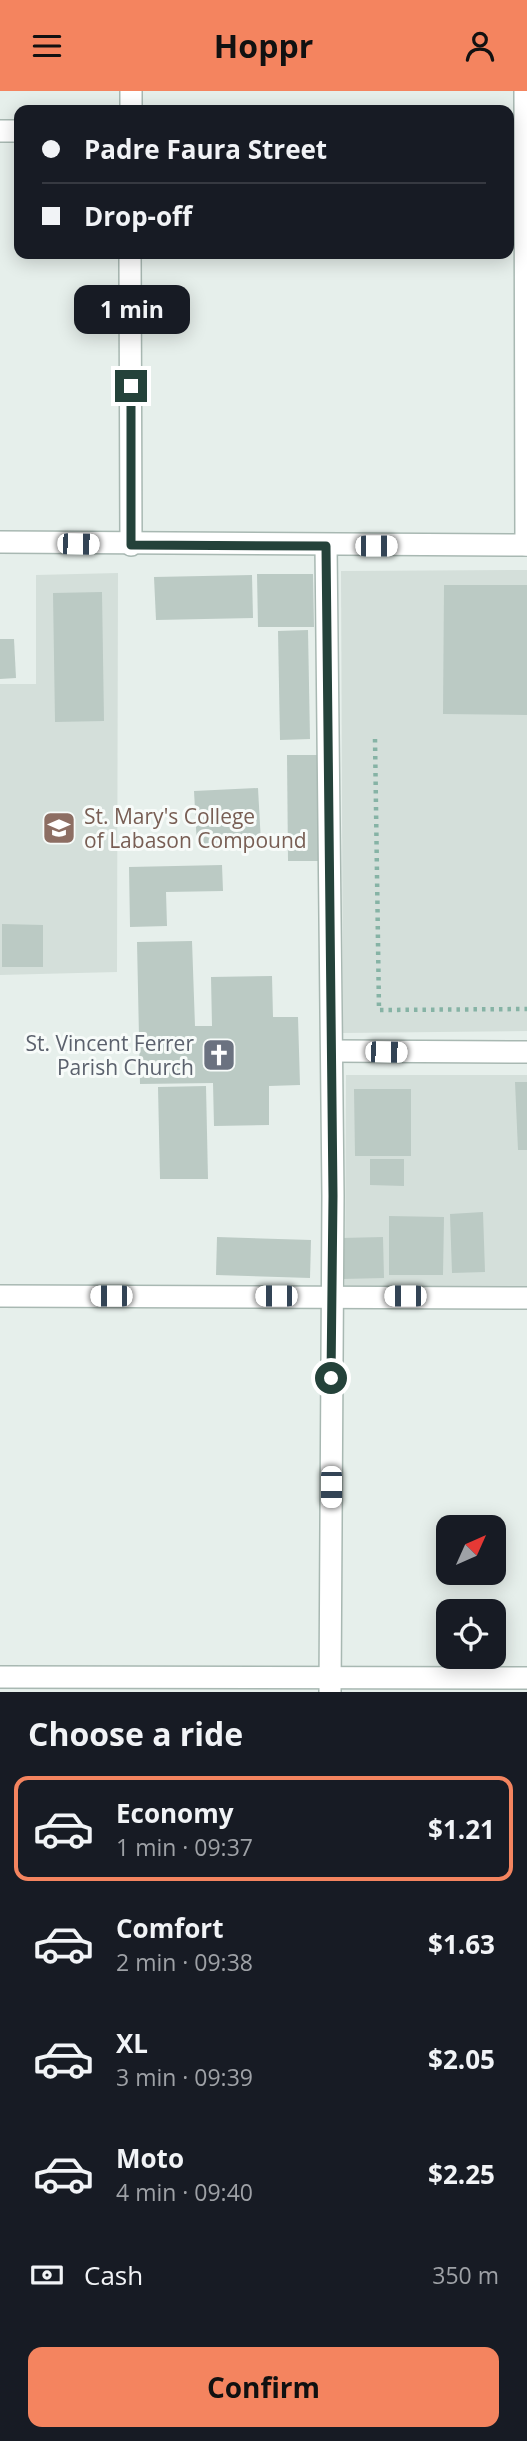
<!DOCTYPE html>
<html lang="en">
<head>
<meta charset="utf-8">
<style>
	body { margin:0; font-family:"Open Sans",sans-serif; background:#20242c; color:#f1f3f6; height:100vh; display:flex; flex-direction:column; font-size:26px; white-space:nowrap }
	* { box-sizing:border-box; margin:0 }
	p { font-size:23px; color:#9ea1a6 }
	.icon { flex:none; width:38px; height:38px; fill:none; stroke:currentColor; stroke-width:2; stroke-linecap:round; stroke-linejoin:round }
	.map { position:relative; height:1601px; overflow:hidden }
	.details { display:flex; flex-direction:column; background:#171b24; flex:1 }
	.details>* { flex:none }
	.top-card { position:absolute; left:14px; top:14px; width:500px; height:154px; border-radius:14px; box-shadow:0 4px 18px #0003; display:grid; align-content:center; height:154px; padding:0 28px; background:#171b24 }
	.needle { width:46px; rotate:45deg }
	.buttons { position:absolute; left:436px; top:1424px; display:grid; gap:14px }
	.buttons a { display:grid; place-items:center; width:70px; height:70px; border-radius:14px; background:#171b24; box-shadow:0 4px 18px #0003; font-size:35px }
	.end { position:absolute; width:32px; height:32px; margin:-16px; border:9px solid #24423a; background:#fff; box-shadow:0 0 0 4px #fff }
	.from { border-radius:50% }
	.bubble { position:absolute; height:49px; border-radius:14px; background:#171b24; box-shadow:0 4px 18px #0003; font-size:23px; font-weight:700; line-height:49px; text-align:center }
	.car { position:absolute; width:21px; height:42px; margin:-21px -10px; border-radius:9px; box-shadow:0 0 5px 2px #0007; background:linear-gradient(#fff 24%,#345 0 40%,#fff 0 76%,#345 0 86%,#fff 0) }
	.top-card b { display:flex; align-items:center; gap:24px; height:66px; font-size:26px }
	.top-card b+b { border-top:2px solid #363941 }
	.top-card i { width:18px; height:18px; background:#f1f3f6 }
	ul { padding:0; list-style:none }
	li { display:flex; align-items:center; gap:21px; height:105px; margin:0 14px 10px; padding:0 14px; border:4px solid transparent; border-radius:14px }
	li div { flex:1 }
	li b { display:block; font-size:26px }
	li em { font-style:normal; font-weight:700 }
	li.on { border-color:#f4845f }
	li>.icon { width:63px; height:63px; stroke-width:1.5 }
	h2 { padding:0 28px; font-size:32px; line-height:84px }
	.pay { display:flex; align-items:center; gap:18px; height:77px; padding:0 28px; font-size:26px }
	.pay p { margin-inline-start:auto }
	.primary-button { display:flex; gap:14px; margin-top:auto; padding:14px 28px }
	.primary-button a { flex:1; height:80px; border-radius:14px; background:#f4845f; color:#111; font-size:28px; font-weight:700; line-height:80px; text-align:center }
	header { display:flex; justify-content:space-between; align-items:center; height:91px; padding:0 28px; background:#f4845f; color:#111; font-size:32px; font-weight:700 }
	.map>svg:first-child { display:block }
	.built { fill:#d4dfda }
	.building { fill:#bbcac4 }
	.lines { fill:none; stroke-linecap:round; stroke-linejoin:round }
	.street-casing { stroke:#a8b8b2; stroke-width:24 }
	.path { stroke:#86b3a5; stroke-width:4.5; stroke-dasharray:3.5 5; stroke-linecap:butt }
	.street { stroke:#fff; stroke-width:21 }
	.route { stroke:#24423a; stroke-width:9 }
	.labels { text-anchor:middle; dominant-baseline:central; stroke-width:6; stroke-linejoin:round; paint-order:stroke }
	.education-label { font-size:21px; fill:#785e54; stroke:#f7fbf9; text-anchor:start }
	.worship-label { font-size:21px; fill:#5b616d; stroke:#f7fbf9; text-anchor:end }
</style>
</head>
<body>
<header><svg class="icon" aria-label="menu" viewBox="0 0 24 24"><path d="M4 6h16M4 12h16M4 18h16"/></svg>Hoppr<svg class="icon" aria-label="person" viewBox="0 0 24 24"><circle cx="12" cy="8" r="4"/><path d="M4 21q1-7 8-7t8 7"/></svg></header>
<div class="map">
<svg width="527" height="1601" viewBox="0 0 527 1601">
	<rect width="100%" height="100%" fill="#e6efeb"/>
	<g class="built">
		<polygon points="527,479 527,940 343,942 341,480"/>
		<polygon points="118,482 117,881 0,884 0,593 36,593 36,484"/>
		<polygon points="346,984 527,984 527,1200 345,1199"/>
	</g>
	<g class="building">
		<polygon points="257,483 313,483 314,536 258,536"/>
		<polygon points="252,484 253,527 156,529 154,486"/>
		<polygon points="444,494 527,494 527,624 443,623"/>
		<polygon points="102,501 104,630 55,631 53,502"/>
		<polygon points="308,539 310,648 280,649 278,540"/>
		<polygon points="0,548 14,548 16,587 0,588"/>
		<polygon points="287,664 318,664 319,770 288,770"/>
		<polygon points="258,697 261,752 197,755 194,700"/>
		<polygon points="222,774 223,800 166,801 167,835 130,836 129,776"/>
		<polygon points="2,833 43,834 43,876 2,876"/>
		<polygon points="192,850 195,935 212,935 211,886 272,885 273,926 298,926 300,994 269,995 269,1034 214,1035 213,992 140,993 137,851"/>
		<polygon points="515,991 527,991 527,1059 518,1059"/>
		<polygon points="206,995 208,1088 160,1088 158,996"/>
		<polygon points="354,998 411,998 411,1065 355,1065"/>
		<polygon points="370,1068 404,1068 404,1095 370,1094"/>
		<polygon points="483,1121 485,1181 452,1182 450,1123"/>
		<polygon points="389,1125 444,1126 443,1184 389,1184"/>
		<polygon points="217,1146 311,1149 310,1187 216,1184"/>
		<polygon points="383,1146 384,1187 342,1188 341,1147"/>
	</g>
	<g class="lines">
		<defs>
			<g id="street">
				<polyline points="525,0 526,454"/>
				<polyline points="131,19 131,0"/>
				<polyline points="0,40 19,40"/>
				<polyline points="130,163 131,454"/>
				<polyline points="0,451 527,454"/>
				<polyline points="326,455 333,1105 330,1601"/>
				<polyline points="332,960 527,961"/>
				<polyline points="0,1205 527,1207"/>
				<polyline points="0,1586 527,1587"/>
			</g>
		</defs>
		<use href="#street" class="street-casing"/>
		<polyline class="path" points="375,648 379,919 527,918"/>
		<use href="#street" class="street"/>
	</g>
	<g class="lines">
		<polyline class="route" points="131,295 131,454 326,455 333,1105 331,1287"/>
	</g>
	<defs>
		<symbol id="university-square" viewBox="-11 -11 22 22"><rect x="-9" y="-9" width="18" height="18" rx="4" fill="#8d6e63" stroke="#f7fbf9"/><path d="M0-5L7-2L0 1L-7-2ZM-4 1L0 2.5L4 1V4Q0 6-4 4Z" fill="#fff"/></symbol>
		<symbol id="church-square" viewBox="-11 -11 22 22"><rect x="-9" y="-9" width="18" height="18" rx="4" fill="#6b7280" stroke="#f7fbf9"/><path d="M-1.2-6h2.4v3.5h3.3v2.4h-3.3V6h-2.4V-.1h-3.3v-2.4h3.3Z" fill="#fff"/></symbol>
	</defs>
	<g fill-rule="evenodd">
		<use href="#university-square" x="40" y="718" width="38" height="38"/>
		<use href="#church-square" x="200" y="945" width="38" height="38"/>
	</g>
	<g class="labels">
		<g class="education-label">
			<text x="84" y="725">St. Mary's College<tspan x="84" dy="24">of Labason Compound</tspan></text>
		</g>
		<g class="worship-label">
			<text x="194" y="952">St. Vincent Ferrer<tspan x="194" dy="24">Parish Church</tspan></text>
		</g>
	</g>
</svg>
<div class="buttons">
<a><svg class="needle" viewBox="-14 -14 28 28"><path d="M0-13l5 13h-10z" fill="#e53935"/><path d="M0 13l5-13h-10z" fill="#9ea1a6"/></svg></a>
<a><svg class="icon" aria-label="locate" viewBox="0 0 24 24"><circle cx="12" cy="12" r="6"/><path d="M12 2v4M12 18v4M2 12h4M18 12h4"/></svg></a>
</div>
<i class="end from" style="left:331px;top:1287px"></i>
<i class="end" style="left:131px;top:295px"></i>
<div class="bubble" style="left:74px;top:194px;width:116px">1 min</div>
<i class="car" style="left:78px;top:453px;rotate:91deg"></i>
<i class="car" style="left:376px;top:455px;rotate:90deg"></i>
<i class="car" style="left:386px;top:961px;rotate:91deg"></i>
<i class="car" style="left:111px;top:1205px;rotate:270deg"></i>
<i class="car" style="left:276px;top:1205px;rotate:270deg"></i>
<i class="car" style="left:405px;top:1205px;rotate:270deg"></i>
<i class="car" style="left:331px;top:1396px;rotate:180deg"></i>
<div class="top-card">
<b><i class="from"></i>Padre Faura Street</b>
<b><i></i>Drop-off</b>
</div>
</div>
<section class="details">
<h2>Choose a ride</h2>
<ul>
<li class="on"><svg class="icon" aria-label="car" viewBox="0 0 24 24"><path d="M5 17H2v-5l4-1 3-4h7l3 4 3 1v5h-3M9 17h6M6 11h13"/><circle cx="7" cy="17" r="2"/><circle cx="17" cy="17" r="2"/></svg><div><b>Economy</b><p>1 min · 09:37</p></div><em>$1.21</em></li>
<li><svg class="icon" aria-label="car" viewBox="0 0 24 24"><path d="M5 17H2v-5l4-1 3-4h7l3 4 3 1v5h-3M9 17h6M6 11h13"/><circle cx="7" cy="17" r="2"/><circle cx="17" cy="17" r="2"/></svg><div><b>Comfort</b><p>2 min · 09:38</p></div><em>$1.63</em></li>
<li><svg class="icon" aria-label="car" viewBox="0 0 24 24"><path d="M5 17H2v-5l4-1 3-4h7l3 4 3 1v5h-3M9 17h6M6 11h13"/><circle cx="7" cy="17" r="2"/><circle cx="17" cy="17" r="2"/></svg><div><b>XL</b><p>3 min · 09:39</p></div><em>$2.05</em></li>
<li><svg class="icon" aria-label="car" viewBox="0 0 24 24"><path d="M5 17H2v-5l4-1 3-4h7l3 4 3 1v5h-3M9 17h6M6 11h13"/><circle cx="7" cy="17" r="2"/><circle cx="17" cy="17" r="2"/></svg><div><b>Moto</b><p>4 min · 09:40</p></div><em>$2.25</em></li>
</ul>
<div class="pay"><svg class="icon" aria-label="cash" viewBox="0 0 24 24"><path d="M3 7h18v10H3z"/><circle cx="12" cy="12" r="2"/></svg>Cash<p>350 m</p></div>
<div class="primary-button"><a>Confirm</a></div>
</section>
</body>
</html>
